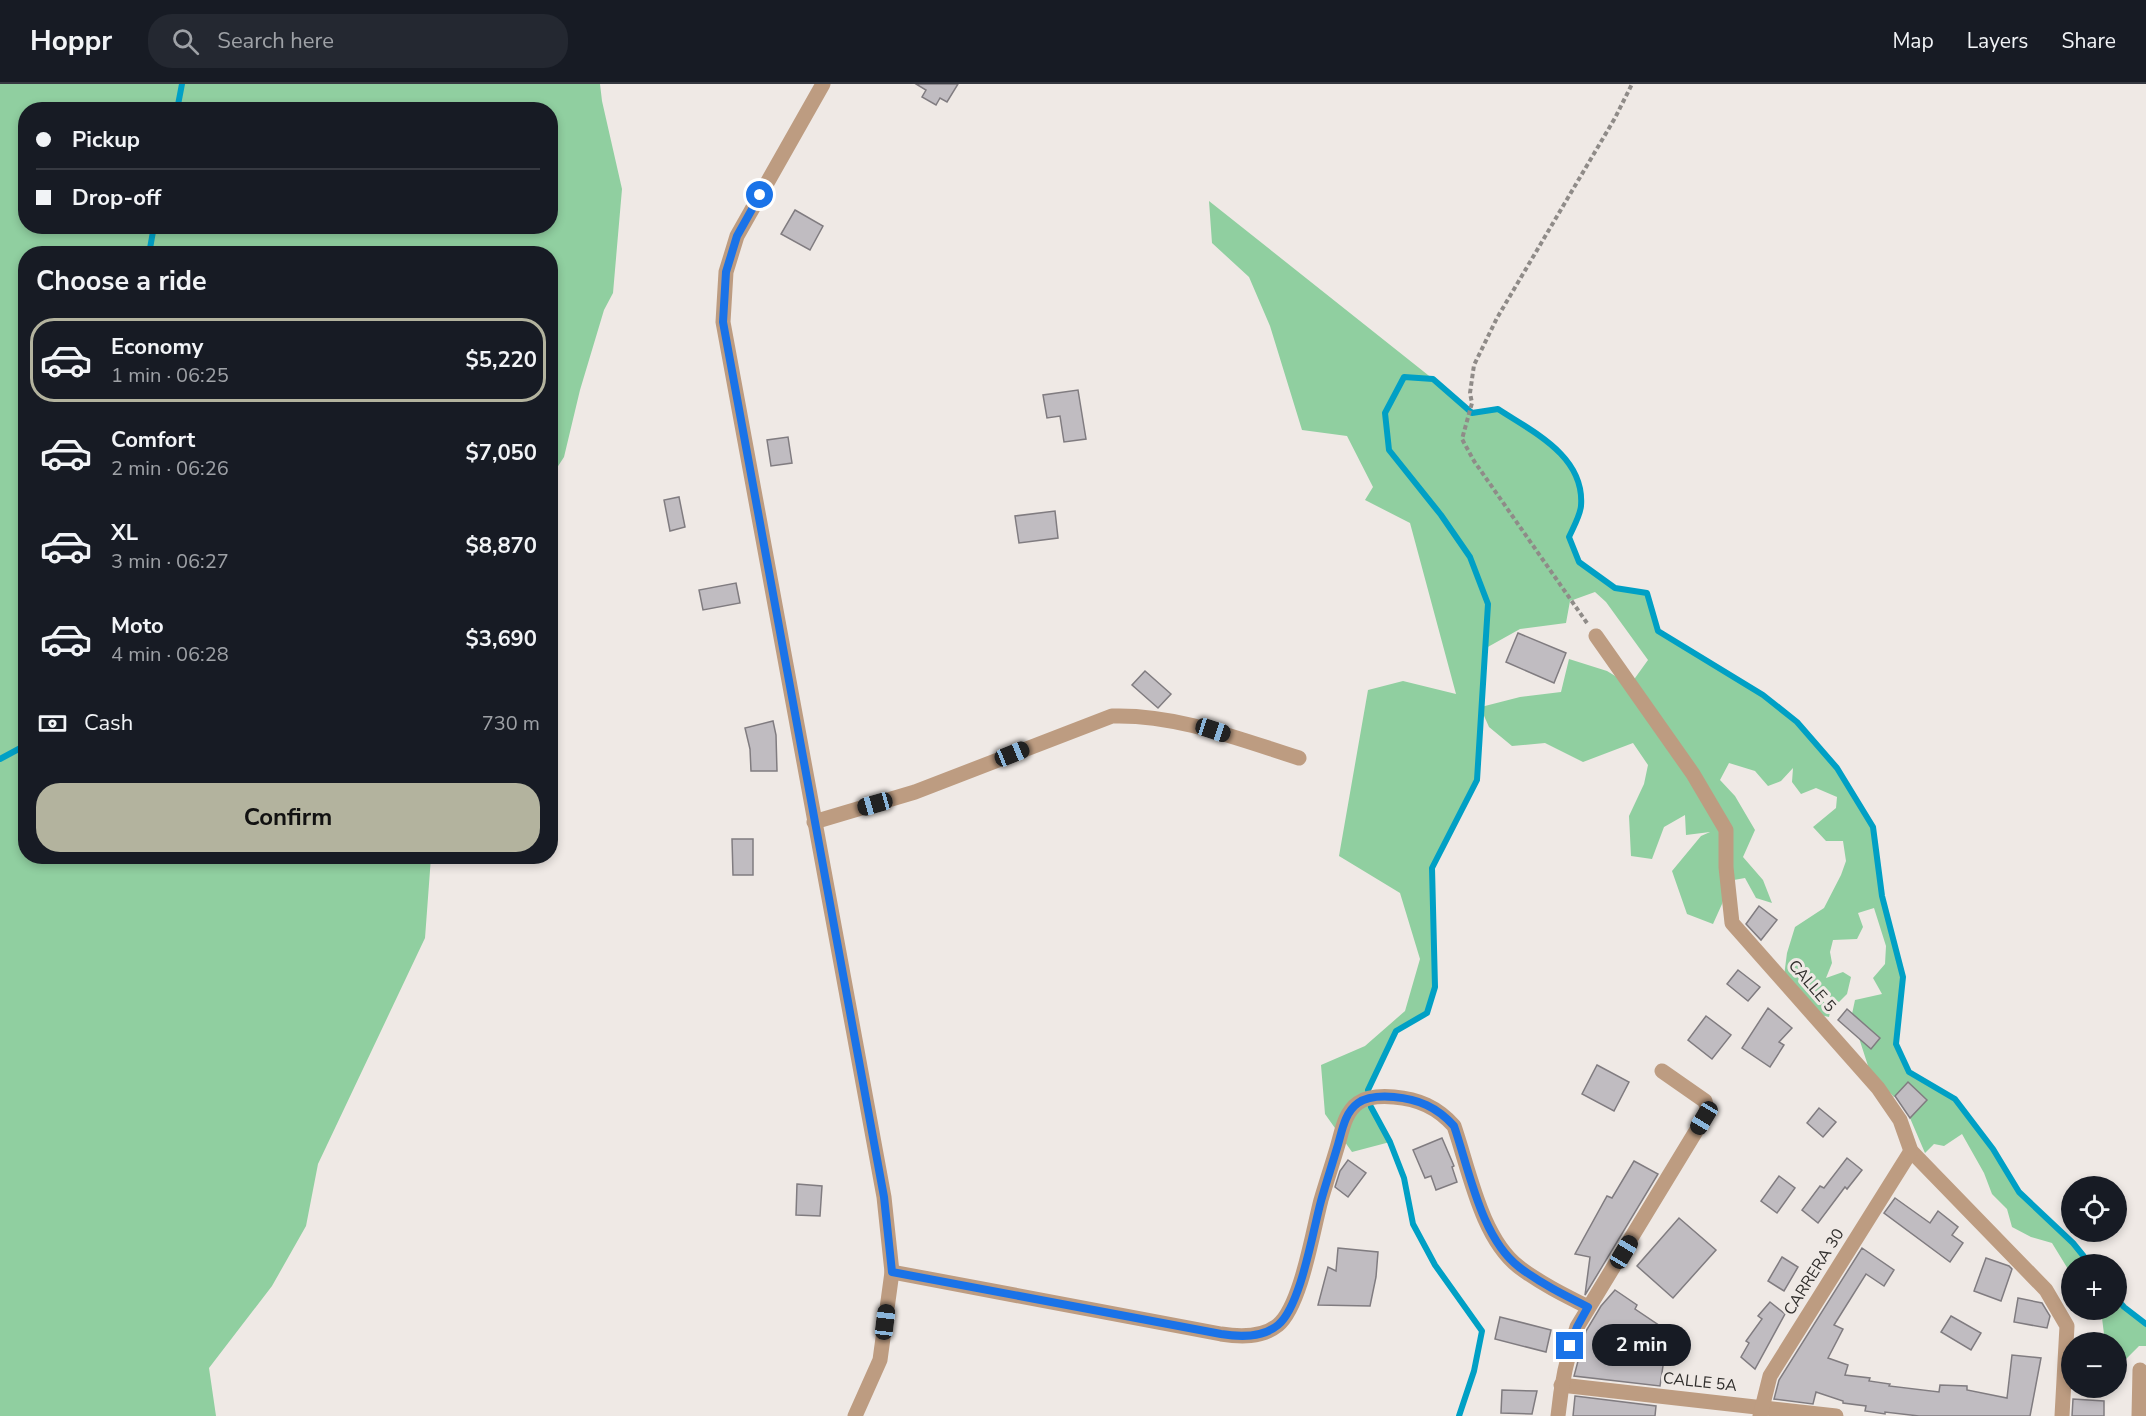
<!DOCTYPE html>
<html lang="en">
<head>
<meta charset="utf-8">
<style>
	body { margin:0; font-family:"Nunito Sans",sans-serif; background:#242831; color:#f1f3f6; height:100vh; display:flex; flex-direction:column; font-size:22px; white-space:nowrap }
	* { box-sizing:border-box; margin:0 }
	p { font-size:20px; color:#9ea1a6 }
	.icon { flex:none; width:33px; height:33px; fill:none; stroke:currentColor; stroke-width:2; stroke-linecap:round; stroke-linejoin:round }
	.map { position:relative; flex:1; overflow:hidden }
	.side { position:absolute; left:18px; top:162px; width:540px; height:618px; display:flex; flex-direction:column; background:#171b24; border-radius:24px; box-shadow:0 3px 9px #0003 }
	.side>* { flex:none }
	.hud { position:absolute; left:18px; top:18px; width:540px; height:132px; border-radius:24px; box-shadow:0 3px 9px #0003; display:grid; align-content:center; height:132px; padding:0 18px; background:#171b24 }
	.buttons { position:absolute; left:2061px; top:1092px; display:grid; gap:12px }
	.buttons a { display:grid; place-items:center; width:66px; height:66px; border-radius:50%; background:#171b24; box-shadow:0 3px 9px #0003; font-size:30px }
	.end { position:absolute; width:27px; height:27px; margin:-14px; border:8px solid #1a73e8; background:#fff; box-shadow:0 0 0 3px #fff }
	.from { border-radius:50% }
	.bubble { position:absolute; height:42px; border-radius:21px; background:#171b24; box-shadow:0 3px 9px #0003; font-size:20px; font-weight:700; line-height:42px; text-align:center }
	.car { position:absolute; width:18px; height:36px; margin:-18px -9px; border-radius:8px; box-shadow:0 0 4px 2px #0007; background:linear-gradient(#222 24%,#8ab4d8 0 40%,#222 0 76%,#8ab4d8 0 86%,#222 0) }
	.hud b { display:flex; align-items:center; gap:21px; height:57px; font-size:22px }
	.hud b+b { border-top:2px solid #363941 }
	.hud i { width:15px; height:15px; background:#f1f3f6 }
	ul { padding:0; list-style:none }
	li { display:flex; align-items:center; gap:18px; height:84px; margin:0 12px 9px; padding:0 6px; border:3px solid transparent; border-radius:24px }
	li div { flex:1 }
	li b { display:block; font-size:22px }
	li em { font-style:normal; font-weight:700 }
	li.on { border-color:#b3b39e }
	li>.icon { width:54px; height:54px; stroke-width:1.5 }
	h2 { padding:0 18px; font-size:27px; line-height:72px }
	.pay { display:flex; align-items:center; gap:15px; height:66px; padding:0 18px; font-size:22px }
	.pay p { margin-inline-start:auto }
	.primary-button { display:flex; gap:12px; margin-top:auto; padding:12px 18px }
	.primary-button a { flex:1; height:69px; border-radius:24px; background:#b3b39e; color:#111; font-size:24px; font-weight:700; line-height:69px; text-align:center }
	header { display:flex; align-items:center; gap:36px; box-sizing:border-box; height:84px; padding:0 30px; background:#171b24; border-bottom:2px solid #363941 }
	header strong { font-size:28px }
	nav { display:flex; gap:33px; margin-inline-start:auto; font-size:21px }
	.search { width:420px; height:54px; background:#242831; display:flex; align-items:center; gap:15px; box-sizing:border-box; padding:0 21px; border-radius:24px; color:#9ea1a6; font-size:22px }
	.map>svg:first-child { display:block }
	.green { fill:#90cfa0; fill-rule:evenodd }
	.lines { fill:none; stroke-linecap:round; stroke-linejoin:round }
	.stream { stroke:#00a0c5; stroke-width:6 }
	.building { fill:#c0bcc1; stroke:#807c80; stroke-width:1.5 }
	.path { stroke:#8f8b88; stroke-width:4; stroke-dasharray:4.5 3; stroke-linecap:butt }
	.minor { stroke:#bd9c81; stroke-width:15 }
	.route { stroke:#1a73e8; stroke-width:8 }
	.labels { text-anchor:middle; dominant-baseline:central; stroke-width:6; stroke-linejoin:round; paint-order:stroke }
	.street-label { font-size:16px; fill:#302e2c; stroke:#efe9e5 }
</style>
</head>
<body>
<header>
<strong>Hoppr</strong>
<div class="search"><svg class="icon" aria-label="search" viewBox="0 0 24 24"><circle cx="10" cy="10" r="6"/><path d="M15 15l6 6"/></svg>Search here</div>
<nav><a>Map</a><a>Layers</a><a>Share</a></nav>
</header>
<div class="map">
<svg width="2146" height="1332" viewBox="0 0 2146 1332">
	<rect width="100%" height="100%" fill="#efe9e5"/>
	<g class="green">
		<path d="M0,0H600L602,17L622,105L613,209L604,226L580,306L564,373L551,393L550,170H26V772L431,773L425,854L318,1080L306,1142L272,1202L209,1284L216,1332H0ZM26,26H550V142H26Z"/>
		<path d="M1209,117L1433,295L1472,329L1498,325C1533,348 1585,372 1581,422C1580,432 1573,444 1569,453L1579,478L1615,504L1647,509L1658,547L1763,611L1797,638L1837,684L1873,743L1882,812L1903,893L1896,960L1909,988L1955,1015L1993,1065L2019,1108L2073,1159L2090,1180H2072L2071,1190L2052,1159L2031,1153L2012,1143L2007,1125L1992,1110L1984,1089L1962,1050L1944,1062L1934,1060L1925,1069L1910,1034L1926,1016L1908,999L1894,1013L1870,988L1859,954L1868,944L1852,930L1855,916L1882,910L1873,894L1885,880L1886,862L1874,824L1858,829L1863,843L1857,855L1833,856L1830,868L1832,879L1826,894L1843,888L1851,893L1847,910L1839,918L1822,909L1820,915L1831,924L1829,933L1820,931L1784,892L1787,869L1795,843L1824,824L1841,791L1846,777L1843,757H1826L1813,743L1836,724L1837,713L1816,704L1801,710L1792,698L1793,684L1781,697L1768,702L1755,687L1729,679L1720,696L1735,712L1755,746L1743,773L1763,796L1772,819L1756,814L1745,794L1728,797L1722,820L1713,840L1687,830L1672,787L1701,752L1710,748L1686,751L1685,731L1664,743L1652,775L1631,772L1629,732L1644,700L1648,681L1633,659L1583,678L1545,659L1512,662L1489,643L1481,625L1477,696L1432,784L1435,903L1427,929L1396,947L1368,1006L1371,1023L1390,1058L1352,1068L1325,1030L1321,981L1365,962L1405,927L1420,875L1400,809L1339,772L1368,606L1403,597L1456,610L1410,439L1365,416L1373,403L1347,352L1302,346L1270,242L1249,193L1212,159ZM1595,508L1606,518L1648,576L1630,601L1607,587L1569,575L1561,608L1520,613L1481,623L1486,564L1520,545L1566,539L1570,517Z"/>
		<polygon points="2117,1214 2124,1223 2146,1240 2146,1262 2139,1262 2126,1275 2117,1268 2116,1258 2105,1258 2102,1234 2091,1226 2116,1226"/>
	</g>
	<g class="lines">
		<g class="stream">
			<polyline points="177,26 182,0"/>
			<polyline points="149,170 154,142"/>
			<polyline points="0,675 26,661"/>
			<path d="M1368,1006L1396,947L1427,929L1435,903L1432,784L1477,696L1488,520L1470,473L1441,431L1389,366L1385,329L1404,293L1433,295L1472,329L1498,325C1533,348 1585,372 1581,422C1580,432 1573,444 1569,453L1579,478L1615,504L1647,509L1658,547L1763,611L1797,638L1837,684L1873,743L1882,812L1903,893L1896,960L1909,988L1955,1015L1993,1065L2019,1108L2073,1159L2090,1180"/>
			<polyline points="1371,1023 1390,1058 1404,1094 1413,1140 1435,1181 1482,1247 1474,1287 1459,1332"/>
			<polyline points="2116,1214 2124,1223 2146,1240"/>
		</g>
	</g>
	<g class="building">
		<polygon points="916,0 958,0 947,18 940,14 936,21 922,13 926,6"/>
		<polygon points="795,126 823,142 810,166 781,150"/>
		<polygon points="1078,306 1086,355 1064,358 1060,332 1047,334 1043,311"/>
		<polygon points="788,353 792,379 771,382 767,356"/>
		<polygon points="679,413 685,443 670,447 664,416"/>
		<polygon points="1055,427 1058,454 1019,459 1015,432"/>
		<polygon points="736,499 740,519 703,526 699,506"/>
		<polygon points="1518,549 1566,569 1554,599 1506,578"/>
		<polygon points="1145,587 1171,610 1158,624 1132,601"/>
		<polygon points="773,637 776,651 777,687 751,687 750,665 745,644"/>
		<polygon points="732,755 753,755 753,791 733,791"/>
		<polygon points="1759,822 1777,836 1761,856 1746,840"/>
		<polygon points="1738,886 1760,903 1748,917 1727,900"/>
		<polygon points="1768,924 1792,944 1779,958 1784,961 1770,983 1742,964"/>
		<polygon points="1847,925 1880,954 1871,965 1838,936"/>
		<polygon points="1706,932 1731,951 1712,975 1688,956"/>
		<polygon points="1597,981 1629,998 1614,1027 1582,1010"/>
		<polygon points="1908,998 1927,1016 1910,1034 1895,1012"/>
		<polygon points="1819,1024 1836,1038 1823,1053 1807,1039"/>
		<polygon points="1442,1054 1454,1082 1452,1083 1457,1098 1436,1106 1431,1092 1425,1094 1413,1066"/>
		<polygon points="1847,1074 1862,1086 1847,1105 1845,1103 1818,1139 1802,1126 1820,1102 1824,1104"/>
		<polygon points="1348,1076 1366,1089 1348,1113 1335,1103 1340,1087"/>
		<polygon points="1634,1077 1658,1090 1585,1211 1590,1173 1575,1170 1607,1112 1612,1114"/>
		<polygon points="1779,1092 1795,1104 1777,1129 1761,1117"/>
		<polygon points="797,1100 822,1102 820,1132 796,1131"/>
		<polygon points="1895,1114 1930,1139 1938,1127 1958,1143 1952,1151 1963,1159 1950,1178 1884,1129"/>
		<polygon points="1679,1134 1716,1166 1673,1214 1637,1182"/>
		<polygon points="1338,1164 1378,1168 1376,1193 1370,1222 1318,1221 1328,1183 1336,1187"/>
		<polygon points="1862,1164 1894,1186 1884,1202 1866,1190 1834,1241 1843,1245 1828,1274 1848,1281 1845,1291 1870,1294 1869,1297 1890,1300 1889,1302 1939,1308 1940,1301 1967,1302 1967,1306 2007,1314 2012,1271 2041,1274 2030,1332 1919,1332 1885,1328 1885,1330 1865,1327 1866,1322 1843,1319 1843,1317 1816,1308 1813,1320 1774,1315 1779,1296"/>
		<polygon points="1782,1173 1798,1183 1784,1207 1768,1197"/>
		<polygon points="1986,1174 2009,1182 2012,1185 2001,1217 1974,1207"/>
		<polygon points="1615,1206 1637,1221 1635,1225 1666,1246 1647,1272 1664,1275 1660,1302 1574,1292 1586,1247 1601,1222"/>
		<polygon points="2018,1214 2042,1219 2050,1232 2047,1244 2014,1238"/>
		<polygon points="1770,1218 1785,1230 1755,1285 1741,1273 1749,1259 1746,1257 1762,1235 1758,1232"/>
		<polygon points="1951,1232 1981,1249 1971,1266 1941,1248"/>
		<polygon points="1500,1233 1551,1246 1546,1268 1495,1255"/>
		<polygon points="1502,1306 1537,1307 1532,1330 1501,1329"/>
		<polygon points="1575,1312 1656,1322 1655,1332 1573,1332"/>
		<polygon points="2073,1315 2104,1317 2104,1332 2072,1332"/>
	</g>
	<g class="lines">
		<polyline class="path" points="1587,539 1474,377 1462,355 1472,319 1470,309 1474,281 1497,234 1615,34 1632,0"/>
		<g class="minor">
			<polyline points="823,0 737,152 726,188 723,238 884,1113 892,1188 880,1276 855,1332"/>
			<polyline points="1596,552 1693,690 1726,746 1726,783 1732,839 1878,1004 1900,1036 1911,1067 2046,1206 2067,1242 2062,1332"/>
			<path d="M814,738L915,708L1112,632C1176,630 1239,655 1299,674"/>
			<path d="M892,1188L1221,1250C1240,1253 1262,1254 1278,1241C1301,1222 1313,1146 1321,1116C1326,1099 1332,1081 1337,1064C1342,1048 1344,1029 1358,1019C1368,1012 1382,1012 1394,1013C1418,1015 1437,1023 1454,1042C1469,1085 1481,1154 1519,1183C1540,1199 1564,1211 1588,1223"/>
			<polyline points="1561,1301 1836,1332"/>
			<path d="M1558,1332C1561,1301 1567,1272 1577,1243L1704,1034L1707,1024L1705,1017L1662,987"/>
			<polyline points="1760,1332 1770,1292 1911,1067"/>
			<polyline points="2139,1332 2140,1286"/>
		</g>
	</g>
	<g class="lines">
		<path class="route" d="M760,111L737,152L726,188L723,238L884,1113L892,1188L1221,1250C1240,1253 1262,1254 1278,1241C1301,1222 1313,1146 1321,1117C1326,1099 1332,1081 1337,1064C1342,1048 1344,1029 1358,1019C1368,1012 1382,1012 1394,1013C1418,1015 1437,1023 1454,1042C1469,1085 1481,1154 1519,1183C1540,1199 1564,1211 1588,1223L1577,1243L1570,1262"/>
	</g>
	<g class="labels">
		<g class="street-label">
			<text transform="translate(1812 902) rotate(49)">CALLE 5</text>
			<text transform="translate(1814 1188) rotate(-58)">CARRERA 30</text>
			<text transform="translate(1700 1298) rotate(6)">CALLE 5A</text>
		</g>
	</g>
</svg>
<div class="buttons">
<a><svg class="icon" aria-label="locate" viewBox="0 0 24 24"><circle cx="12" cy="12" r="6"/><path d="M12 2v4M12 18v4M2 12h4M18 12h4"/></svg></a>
<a>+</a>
<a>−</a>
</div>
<i class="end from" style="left:760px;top:111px"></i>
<i class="end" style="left:1570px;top:1262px"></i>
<div class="bubble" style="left:1592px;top:1240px;width:99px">2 min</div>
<i class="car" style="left:1213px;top:646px;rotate:108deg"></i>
<i class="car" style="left:1012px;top:670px;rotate:68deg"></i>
<i class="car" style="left:875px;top:720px;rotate:254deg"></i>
<i class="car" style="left:1704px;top:1034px;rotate:211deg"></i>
<i class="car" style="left:1624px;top:1168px;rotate:31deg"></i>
<i class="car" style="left:885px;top:1238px;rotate:7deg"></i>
<div class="hud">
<b><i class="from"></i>Pickup</b>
<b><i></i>Drop-off</b>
</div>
<section class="side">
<h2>Choose a ride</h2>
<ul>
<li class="on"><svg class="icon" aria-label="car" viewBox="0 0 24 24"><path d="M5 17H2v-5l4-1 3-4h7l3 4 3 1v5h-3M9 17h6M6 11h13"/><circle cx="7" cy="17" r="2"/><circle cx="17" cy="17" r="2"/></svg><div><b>Economy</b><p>1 min · 06:25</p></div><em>$5,220</em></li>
<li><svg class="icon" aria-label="car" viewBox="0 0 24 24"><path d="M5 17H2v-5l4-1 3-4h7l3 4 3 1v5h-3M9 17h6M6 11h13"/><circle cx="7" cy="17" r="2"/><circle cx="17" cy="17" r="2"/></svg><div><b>Comfort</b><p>2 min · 06:26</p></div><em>$7,050</em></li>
<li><svg class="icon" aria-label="car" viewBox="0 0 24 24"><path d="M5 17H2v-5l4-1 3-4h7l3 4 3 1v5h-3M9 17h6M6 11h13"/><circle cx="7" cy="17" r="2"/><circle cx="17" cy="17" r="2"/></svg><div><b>XL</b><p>3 min · 06:27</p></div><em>$8,870</em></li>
<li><svg class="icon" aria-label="car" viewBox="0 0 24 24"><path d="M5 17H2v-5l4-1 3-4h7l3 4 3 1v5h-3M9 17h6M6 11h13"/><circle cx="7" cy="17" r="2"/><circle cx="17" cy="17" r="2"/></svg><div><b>Moto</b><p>4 min · 06:28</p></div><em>$3,690</em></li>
</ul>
<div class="pay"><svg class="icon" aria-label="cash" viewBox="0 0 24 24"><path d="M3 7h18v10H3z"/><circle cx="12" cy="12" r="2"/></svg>Cash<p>730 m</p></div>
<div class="primary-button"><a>Confirm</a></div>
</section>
</div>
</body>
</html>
